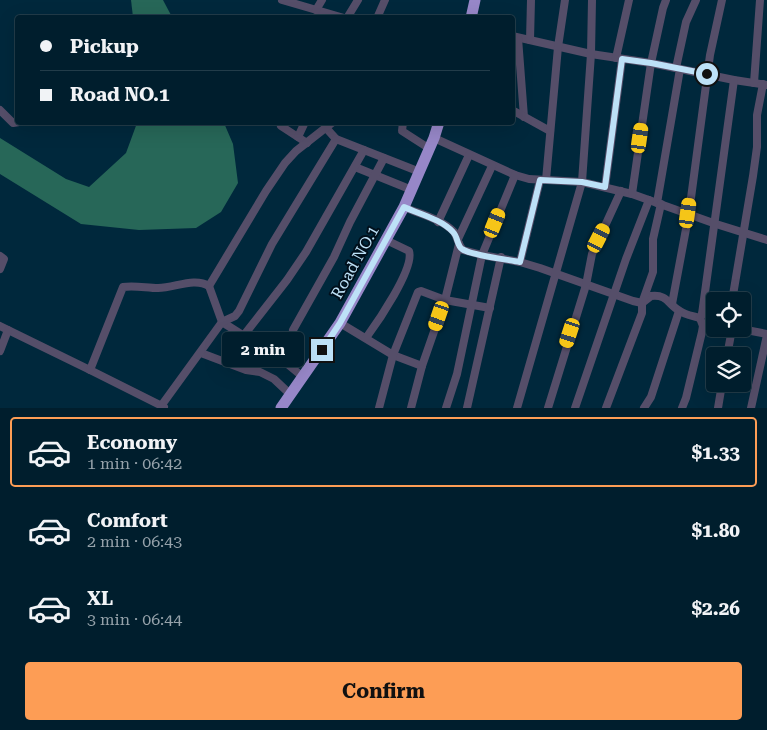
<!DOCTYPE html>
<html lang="en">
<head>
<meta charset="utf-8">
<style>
	body { margin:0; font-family:"Roboto Serif",serif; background:#0a2735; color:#f1f3f6; height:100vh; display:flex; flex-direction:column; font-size:19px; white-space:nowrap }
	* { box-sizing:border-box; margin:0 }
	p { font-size:16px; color:#95a2aa }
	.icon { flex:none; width:28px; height:28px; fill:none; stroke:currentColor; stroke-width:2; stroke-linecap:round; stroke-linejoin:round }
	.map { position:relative; height:408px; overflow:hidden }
	.drawer { display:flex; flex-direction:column; background:#001e2d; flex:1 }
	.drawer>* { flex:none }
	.guide { position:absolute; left:15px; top:15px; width:500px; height:110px; border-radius:5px; box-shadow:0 5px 20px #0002,0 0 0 1px #223c49; display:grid; align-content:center; height:110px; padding:0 25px; background:#001e2d }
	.controls { position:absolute; left:706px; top:292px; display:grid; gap:10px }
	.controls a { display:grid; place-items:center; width:45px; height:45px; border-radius:5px; background:#001e2d; box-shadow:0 5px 20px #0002,0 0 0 1px #223c49; font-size:25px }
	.end { position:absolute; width:22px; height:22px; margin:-11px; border:6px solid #bde1f7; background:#111; box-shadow:0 0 0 2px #111 }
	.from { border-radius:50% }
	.bubble { position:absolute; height:35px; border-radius:5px; background:#001e2d; box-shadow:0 5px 20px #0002,0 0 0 1px #223c49; font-size:16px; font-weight:700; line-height:35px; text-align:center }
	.car { position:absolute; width:15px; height:30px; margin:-15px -8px; border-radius:6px; box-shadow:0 0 4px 1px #0007; background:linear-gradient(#f5c518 24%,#345 0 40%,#f5c518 0 76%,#345 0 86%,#f5c518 0) }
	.guide b { display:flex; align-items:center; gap:18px; height:48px; font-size:19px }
	.guide b+b { border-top:1px solid #223c49 }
	.guide i { width:12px; height:12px; background:#f1f3f6 }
	ul { padding:9px 0 0; list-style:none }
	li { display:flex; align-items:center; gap:15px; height:70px; margin:0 10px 8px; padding:0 15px; border:2px solid transparent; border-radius:5px }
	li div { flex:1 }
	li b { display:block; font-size:19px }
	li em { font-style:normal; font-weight:700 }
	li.on { border-color:#fd9d55 }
	li>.icon { width:45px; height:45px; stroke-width:1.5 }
	.cta { display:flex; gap:10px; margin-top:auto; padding:10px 25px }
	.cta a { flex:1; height:58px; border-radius:5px; background:#fd9d55; color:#111; font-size:20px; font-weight:700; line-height:58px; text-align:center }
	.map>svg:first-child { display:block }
	.water { fill:#276758 }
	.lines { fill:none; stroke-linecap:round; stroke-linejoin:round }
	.minor { stroke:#554e69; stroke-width:8 }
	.highway { stroke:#9787c8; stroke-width:11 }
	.route { stroke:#bde1f7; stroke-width:6 }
	.labels { text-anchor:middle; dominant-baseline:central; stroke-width:4; stroke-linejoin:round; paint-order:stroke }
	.street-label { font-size:16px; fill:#bde1f7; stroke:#00101c }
</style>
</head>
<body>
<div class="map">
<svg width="767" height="408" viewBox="0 0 767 408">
	<rect width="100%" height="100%" fill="#00283c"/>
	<g class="water">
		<polygon points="131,0 163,0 172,17 133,17"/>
		<polygon points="137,123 224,123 233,144 238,183 221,212 196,228 139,230 81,224 0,174 0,138 66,179 89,187 126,153"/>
	</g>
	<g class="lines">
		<g class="minor">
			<polyline points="282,0 344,18"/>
			<polyline points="316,10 322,0"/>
			<polyline points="347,18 358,0"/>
			<polyline points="377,18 385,0"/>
			<polyline points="512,36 591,54 651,63 734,80 767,85"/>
			<polyline points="518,38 524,117"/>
			<polyline points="530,40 531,0"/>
			<polyline points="616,58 629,0"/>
			<polyline points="676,68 686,22 696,0"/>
			<polyline points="754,83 760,0"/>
			<polyline points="0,110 13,123 19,122"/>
			<polyline points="512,110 550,131"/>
			<polyline points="403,122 402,131 430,149"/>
			<polyline points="281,126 307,143"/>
			<polyline points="327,129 336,139 420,172"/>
			<polyline points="298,137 305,122"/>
			<polyline points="434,138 515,175 529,179 582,182 632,194 716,224 767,240"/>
			<polyline points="355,167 412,190"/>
			<polyline points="546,180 558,47 565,0"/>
			<polyline points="605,187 622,59"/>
			<polyline points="632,194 651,63 663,8 666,0"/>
			<polyline points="657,203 680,69"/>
			<path d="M404,207C419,214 442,219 454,232C458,238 458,245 463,250L482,255L520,262L540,268L633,301L642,303L651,296C668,294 668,305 680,311C685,315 694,316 700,318"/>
			<polyline points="438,222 469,155"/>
			<polyline points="458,239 492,166"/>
			<polyline points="0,256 4,259 0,269"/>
			<polyline points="520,262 540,180"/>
			<polyline points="209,286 266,191 285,163 296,151 333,122"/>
			<polyline points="732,301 753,176 757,147 757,115 763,84"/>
			<polyline points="672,304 689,213 710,55 722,0"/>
			<polyline points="702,314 715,316"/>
			<polyline points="340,323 393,355 422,366"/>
			<polyline points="0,326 90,370 164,407"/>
			<polyline points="741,329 767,334"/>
			<polyline points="293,330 334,257 350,222 384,158"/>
			<polyline points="244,335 287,280 306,252 364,150"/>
			<path d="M366,338C377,323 415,268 409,251L386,240"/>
			<polyline points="0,351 8,330"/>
			<polyline points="201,353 246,370 260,372 274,379 291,395"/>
			<polyline points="727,356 732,329"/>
			<path d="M90,370L123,287C134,285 147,288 158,288C175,288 194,277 209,286L222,322L285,362L303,377"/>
			<polyline points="161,406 222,322 235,316 239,311 272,244 336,139"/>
			<polyline points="379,408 393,355 418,292 421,291 445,300 490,308"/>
			<polyline points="411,408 422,366 445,300 459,244"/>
			<polyline points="446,408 457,374 482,255 515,175"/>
			<polyline points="467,408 501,257"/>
			<polyline points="517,408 582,182 591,54 592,0"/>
			<polyline points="548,408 586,285 592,254 621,191"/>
			<polyline points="575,408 626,259 649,200"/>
			<polyline points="606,408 642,313 642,303 653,272 653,239 661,204"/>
			<polyline points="644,408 651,397 679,311"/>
			<polyline points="682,408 686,398 702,332 703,326 700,318 702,314 734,80"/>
			<polyline points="718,408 722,384"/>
			<polyline points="751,408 767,335"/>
		</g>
		<g class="highway">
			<polyline points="471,18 475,0"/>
			<polyline points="281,408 340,323 404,207 434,138 439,122"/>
		</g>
	</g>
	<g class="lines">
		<path class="route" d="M322,350L340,323L404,207C419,214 441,219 453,232C458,237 457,246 462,249C472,256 506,259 520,262L540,180L582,182L605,187L622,59L651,63L707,74"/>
	</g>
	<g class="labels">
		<g class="street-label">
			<text transform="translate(355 262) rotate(-61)">Road NO.1</text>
		</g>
	</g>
</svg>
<div class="controls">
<a><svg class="icon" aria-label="locate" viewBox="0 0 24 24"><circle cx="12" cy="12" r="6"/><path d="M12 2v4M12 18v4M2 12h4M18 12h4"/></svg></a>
<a><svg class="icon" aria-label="layers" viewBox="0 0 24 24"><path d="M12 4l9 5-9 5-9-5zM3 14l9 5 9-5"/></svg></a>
</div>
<i class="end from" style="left:707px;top:74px"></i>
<i class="end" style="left:322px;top:350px"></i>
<div class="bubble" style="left:222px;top:332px;width:82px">2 min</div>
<i class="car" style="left:640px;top:138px;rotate:8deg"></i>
<i class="car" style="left:688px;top:213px;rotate:8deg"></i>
<i class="car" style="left:495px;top:223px;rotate:22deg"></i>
<i class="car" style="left:599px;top:238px;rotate:27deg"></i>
<i class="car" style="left:439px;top:316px;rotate:199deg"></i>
<i class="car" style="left:570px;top:333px;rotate:198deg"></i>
<div class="guide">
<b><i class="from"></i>Pickup</b>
<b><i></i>Road NO.1</b>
</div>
</div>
<section class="drawer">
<ul>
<li class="on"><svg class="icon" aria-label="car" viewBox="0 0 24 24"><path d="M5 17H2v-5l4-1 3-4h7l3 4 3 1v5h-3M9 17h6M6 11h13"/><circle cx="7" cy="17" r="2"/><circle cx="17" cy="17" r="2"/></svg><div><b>Economy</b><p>1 min · 06:42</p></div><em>$1.33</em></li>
<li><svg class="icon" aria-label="car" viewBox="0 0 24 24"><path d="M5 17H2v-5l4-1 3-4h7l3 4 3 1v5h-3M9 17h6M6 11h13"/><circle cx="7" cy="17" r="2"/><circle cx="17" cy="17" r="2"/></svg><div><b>Comfort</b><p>2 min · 06:43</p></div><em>$1.80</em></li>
<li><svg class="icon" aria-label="car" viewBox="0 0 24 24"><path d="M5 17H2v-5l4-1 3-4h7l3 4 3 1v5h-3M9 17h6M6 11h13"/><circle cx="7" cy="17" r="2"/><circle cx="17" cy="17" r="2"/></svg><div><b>XL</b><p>3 min · 06:44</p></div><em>$2.26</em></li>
</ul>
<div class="cta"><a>Confirm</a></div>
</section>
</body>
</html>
